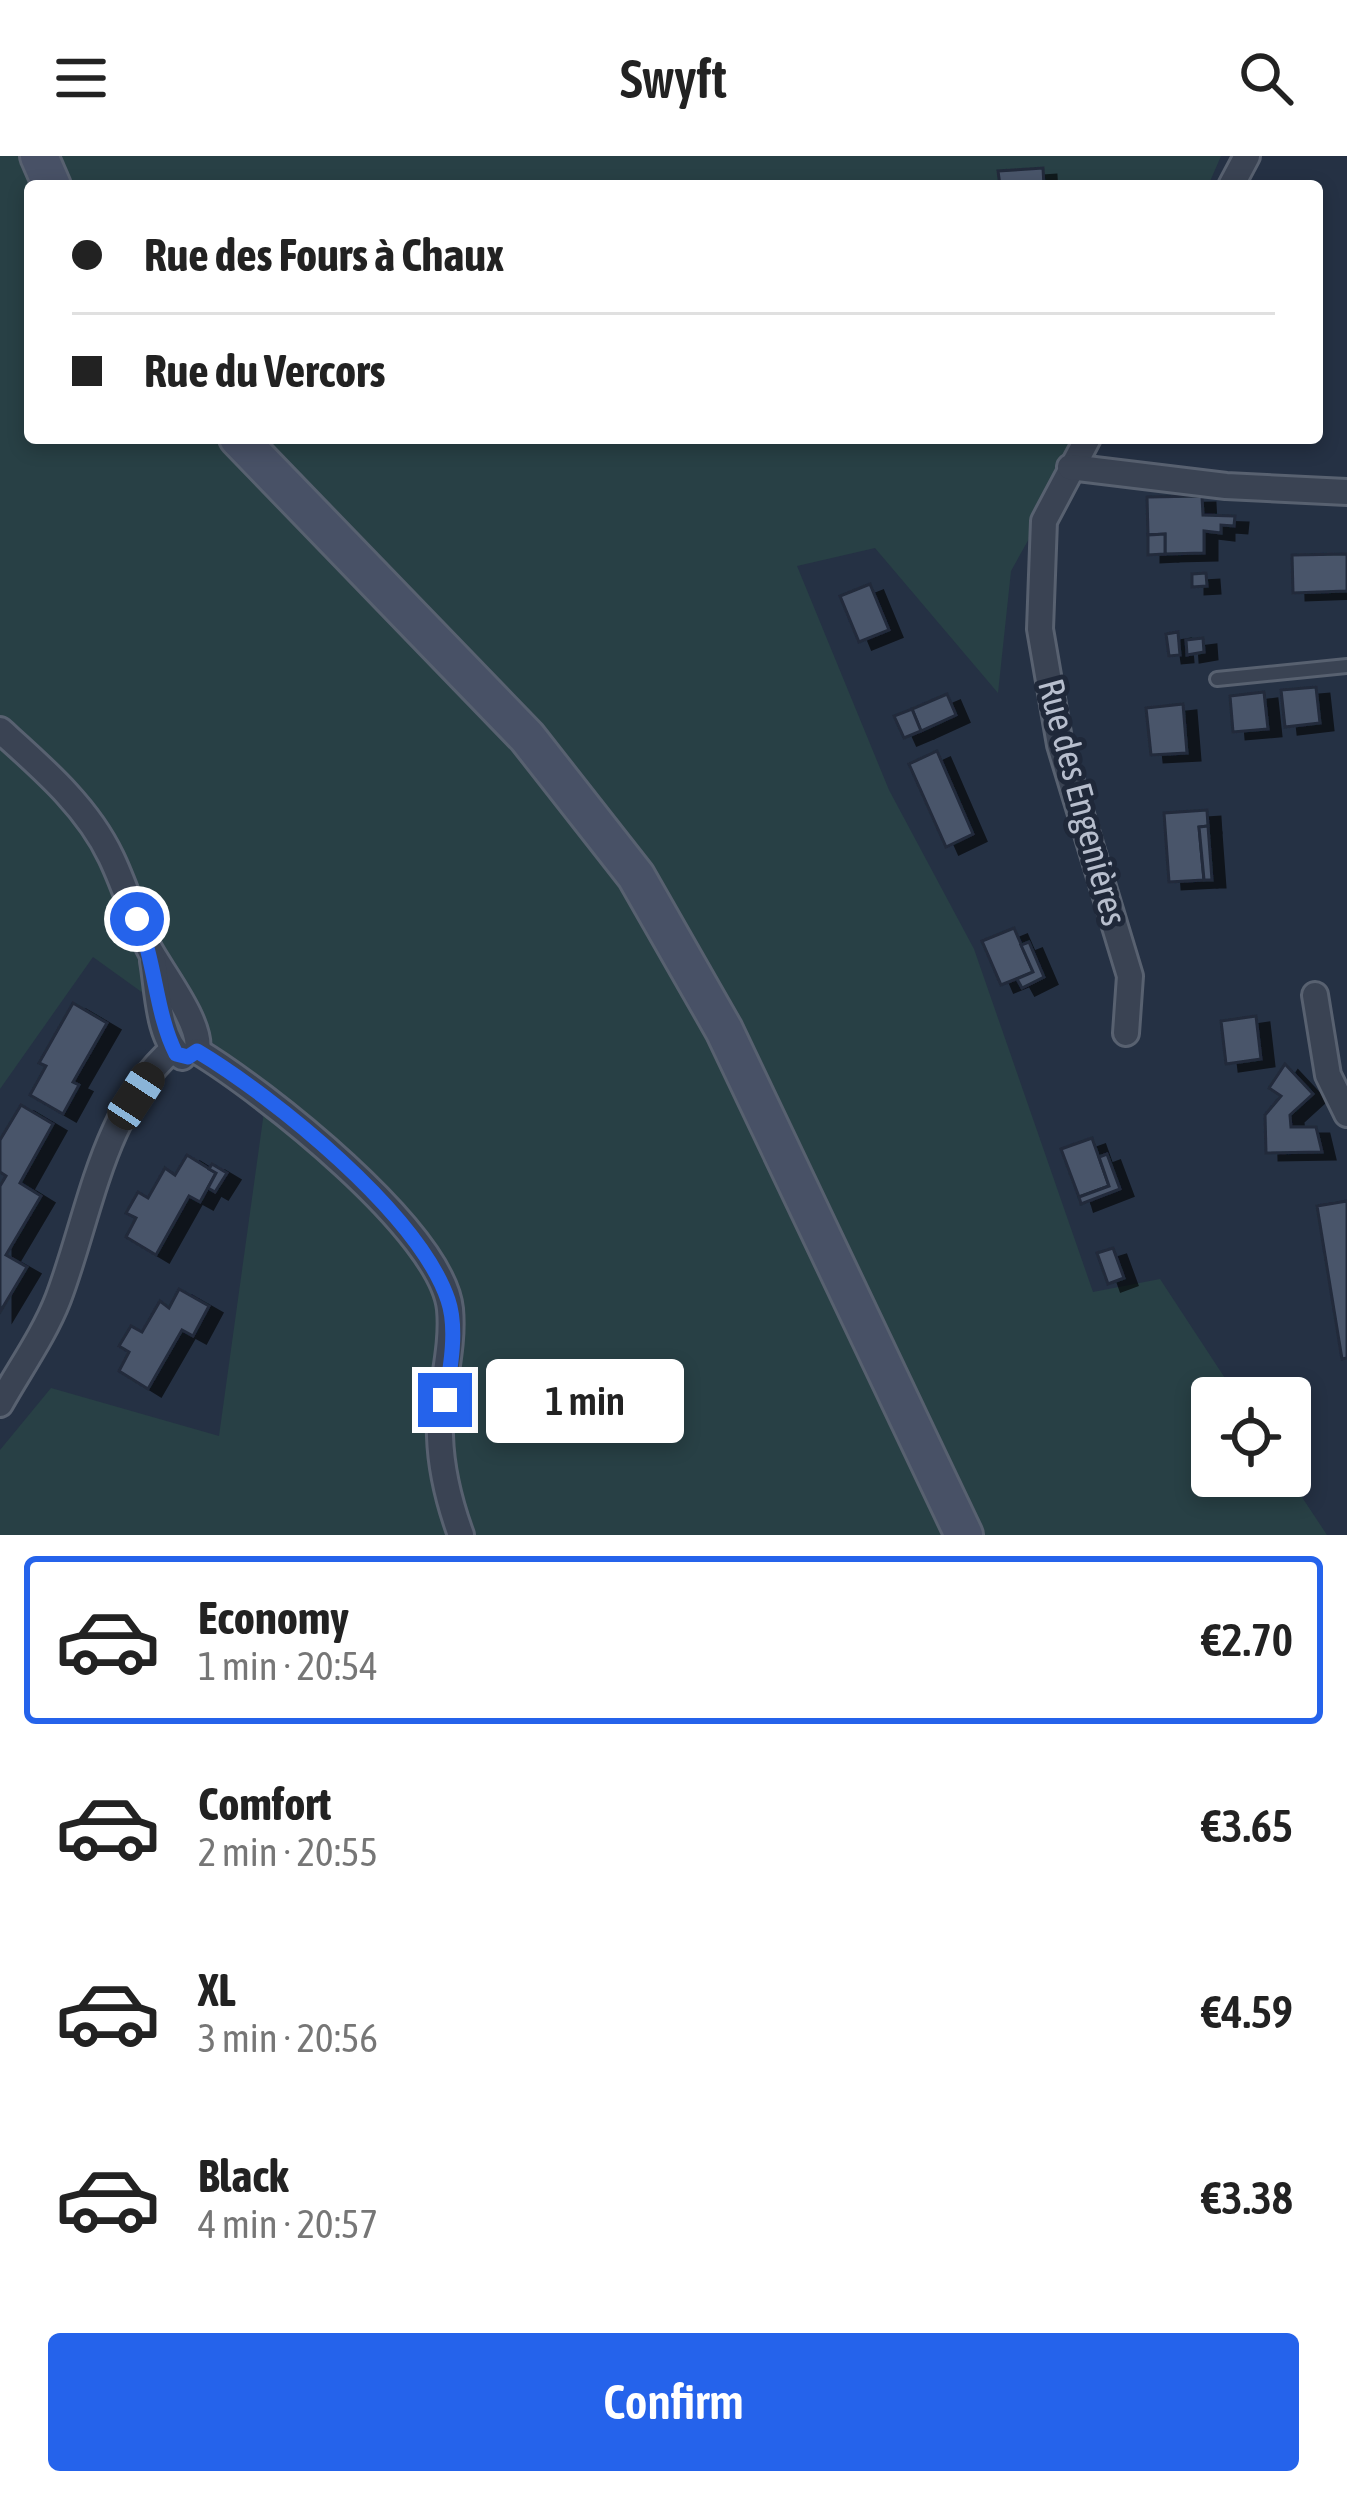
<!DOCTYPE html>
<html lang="en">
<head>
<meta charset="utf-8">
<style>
	body { margin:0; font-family:"Asap Condensed",sans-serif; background:#f2f2f2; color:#222; height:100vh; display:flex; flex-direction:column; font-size:45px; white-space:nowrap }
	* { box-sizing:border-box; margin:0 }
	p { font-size:39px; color:#767676 }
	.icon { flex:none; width:66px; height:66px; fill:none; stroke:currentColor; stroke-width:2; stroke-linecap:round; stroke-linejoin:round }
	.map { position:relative; height:1379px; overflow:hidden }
	.details { display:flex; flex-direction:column; background:#fff; flex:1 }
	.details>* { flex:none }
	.guide { position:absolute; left:24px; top:24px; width:1299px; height:264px; border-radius:12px; box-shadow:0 6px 18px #0003; display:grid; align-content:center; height:264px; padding:0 48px; background:#fff }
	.fabs { position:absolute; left:1191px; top:1221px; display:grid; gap:24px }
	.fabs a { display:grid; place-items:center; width:120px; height:120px; border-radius:12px; background:#fff; box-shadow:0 6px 18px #0003; font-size:60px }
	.end { position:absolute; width:54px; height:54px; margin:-27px; border:15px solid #2563eb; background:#fff; box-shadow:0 0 0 6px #fff }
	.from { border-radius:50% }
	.bubble { position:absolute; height:84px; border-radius:12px; background:#fff; box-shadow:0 6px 18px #0003; font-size:39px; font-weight:600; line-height:84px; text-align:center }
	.car { position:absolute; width:36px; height:72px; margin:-36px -18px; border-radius:15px; box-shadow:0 0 9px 3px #0007; background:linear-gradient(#222 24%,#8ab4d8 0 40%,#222 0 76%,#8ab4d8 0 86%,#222 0) }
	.guide b { display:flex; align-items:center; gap:42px; height:114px; font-size:45px }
	.guide b+b { border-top:3px solid #e0e0e0 }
	.guide i { width:30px; height:30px; background:#222 }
	ul { padding:21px 0 0; list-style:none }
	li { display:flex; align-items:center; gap:36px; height:168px; margin:0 24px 18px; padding:0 24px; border:6px solid transparent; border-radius:12px }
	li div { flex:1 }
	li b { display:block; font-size:45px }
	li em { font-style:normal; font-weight:600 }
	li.active { border-color:#2563eb }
	li>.icon { width:108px; height:108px; stroke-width:1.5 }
	.cta { display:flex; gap:24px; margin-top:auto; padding:24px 48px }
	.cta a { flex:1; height:138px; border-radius:12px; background:#2563eb; color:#fff; font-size:48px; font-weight:600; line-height:138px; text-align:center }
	header { display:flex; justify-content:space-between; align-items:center; height:156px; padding:0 48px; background:#fff; font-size:54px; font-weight:600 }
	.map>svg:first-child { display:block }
	.green { fill:#284045 }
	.building { fill:#49546a; stroke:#212a3a; stroke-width:3; filter:url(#shadow) }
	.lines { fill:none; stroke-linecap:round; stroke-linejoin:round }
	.service-casing { stroke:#586170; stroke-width:18 }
	.minor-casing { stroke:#586170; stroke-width:30 }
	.secondary-casing { stroke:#586170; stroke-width:42 }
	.service { stroke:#3a4353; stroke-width:12 }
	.minor { stroke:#3a4353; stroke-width:24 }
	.secondary { stroke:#485166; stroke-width:36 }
	.route { stroke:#2563eb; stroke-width:15 }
	.labels { text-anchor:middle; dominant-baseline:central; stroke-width:10; stroke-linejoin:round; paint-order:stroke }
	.street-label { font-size:36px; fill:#b7becd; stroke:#1f2839 }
</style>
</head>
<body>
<header><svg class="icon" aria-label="menu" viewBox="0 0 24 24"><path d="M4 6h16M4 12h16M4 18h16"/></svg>Swyft<svg class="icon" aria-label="search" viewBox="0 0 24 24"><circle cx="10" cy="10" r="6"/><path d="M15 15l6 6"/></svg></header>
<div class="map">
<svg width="1347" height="1379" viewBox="0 0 1347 1379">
	<defs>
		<filter id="shadow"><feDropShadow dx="13" dy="7" stdDeviation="0" flood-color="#0009"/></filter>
	</defs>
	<rect width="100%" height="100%" fill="#253144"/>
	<polygon class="green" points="0,0 1221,0 1208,30 30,30 30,282 1085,282 1011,415 998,537 875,392 797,410 889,634 974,793 1093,1136 1160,1123 1238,1242 1212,1242 1212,1320 1288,1320 1327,1379 0,1379 0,1294 51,1232 219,1280 268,927 93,801 0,933"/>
	<g class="building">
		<polygon points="1043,12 1044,30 1000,30 998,15"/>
		<polygon points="1202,340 1203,359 1235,360 1234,370 1221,369 1221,377 1204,375 1204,397 1165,398 1165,378 1148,379 1147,341"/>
		<polygon points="1165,378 1165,398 1148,399 1148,379"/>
		<polygon points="1347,398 1347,435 1293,437 1292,399"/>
		<polygon points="1206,417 1207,430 1192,431 1192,418"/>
		<polygon points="870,428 889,474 859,486 840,440"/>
		<polygon points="1178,476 1180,499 1169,500 1166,478"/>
		<polygon points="1203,482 1204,496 1187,499 1186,484"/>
		<polygon points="1316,531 1320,567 1285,571 1281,534"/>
		<polygon points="1264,536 1268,573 1233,576 1230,540"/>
		<polygon points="947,538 956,559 921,575 912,553"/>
		<polygon points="1183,548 1187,597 1151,599 1146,552"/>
		<polygon points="912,553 921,575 904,582 894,560"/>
		<polygon points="937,595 973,678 946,691 909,608"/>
		<polygon points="1207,654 1208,670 1199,671 1204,724 1169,726 1164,657"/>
		<polygon points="1208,670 1212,724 1204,724 1199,671"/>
		<polygon points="1014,772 1033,816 1001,829 982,785"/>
		<polygon points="1029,786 1044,821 1022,832 1017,823 1033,816 1021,789"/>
		<polygon points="73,847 107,867 73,926 79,929 63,958 30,939 46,910 39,907"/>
		<polygon points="1256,860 1261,903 1226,908 1221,865"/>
		<polygon points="1285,908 1313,938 1290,959 1291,971 1316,971 1322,996 1266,997 1265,959 1281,940 1269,932"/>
		<polygon points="21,949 53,968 20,1027 41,1040 6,1099 27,1111 0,1156 0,1030 6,1020 0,1016 0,984"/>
		<polygon points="1092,982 1109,1030 1079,1041 1061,993"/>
		<polygon points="1107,998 1120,1033 1081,1048 1079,1041 1109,1030 1099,1001"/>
		<polygon points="187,999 216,1017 200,1046 189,1040 156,1099 126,1081 136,1062 126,1057 138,1036 148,1042 165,1012 175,1019"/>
		<polygon points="212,1008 227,1017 215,1036 208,1032 216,1017 209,1013"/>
		<polygon points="1347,1045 1347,1202 1342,1203 1317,1050"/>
		<polygon points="1113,1092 1124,1122 1108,1128 1097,1097"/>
		<polygon points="179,1133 209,1150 193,1180 182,1174 148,1233 119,1215 129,1196 119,1190 131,1170 142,1176 160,1145 169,1152"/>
	</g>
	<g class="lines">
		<defs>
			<polyline id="service" points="1217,523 1347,510"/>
			<g id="minor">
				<polyline points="1231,30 1247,0"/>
				<polyline points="1088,282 1044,365 1040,473 1060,589 1130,820 1126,877"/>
				<polyline points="1070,311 1226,330 1347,336"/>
				<path d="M0,574C41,611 87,650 111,701C126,732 135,766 151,796C164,819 203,870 197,895"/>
				<path d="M153,805C158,833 158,884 182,901"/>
				<polyline points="1315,839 1328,919 1347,958"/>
				<path d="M197,895C262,934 442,1075 450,1153C454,1197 438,1238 440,1280C441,1313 450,1349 461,1379"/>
				<path d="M0,1248C19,1214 44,1179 58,1143C90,1059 102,955 173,893"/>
			</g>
			<g id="secondary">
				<polyline points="39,0 52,30"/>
				<polyline points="238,282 527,581 636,720 724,874 964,1379"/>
			</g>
		</defs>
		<use href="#service" class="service-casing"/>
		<use href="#minor" class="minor-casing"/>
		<use href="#secondary" class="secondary-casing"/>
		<use href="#service" class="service"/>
		<use href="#minor" class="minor"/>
		<use href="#secondary" class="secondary"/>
	</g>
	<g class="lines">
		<path class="route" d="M137,763C156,806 155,856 176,898L188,901L197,895C274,941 419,1058 448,1144C458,1173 450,1215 445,1244"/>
	</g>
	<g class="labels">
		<g class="street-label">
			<text transform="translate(1083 646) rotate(75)">Rue des Engenières</text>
		</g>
	</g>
</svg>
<div class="fabs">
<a><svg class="icon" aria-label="locate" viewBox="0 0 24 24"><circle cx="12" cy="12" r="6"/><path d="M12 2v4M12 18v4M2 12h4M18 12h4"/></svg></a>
</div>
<i class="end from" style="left:137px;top:763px"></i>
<i class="end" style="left:445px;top:1244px"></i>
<div class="bubble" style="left:486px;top:1203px;width:198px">1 min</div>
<i class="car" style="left:136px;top:940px;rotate:33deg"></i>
<div class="guide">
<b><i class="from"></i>Rue des Fours à Chaux</b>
<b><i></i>Rue du Vercors</b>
</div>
</div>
<section class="details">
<ul>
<li class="active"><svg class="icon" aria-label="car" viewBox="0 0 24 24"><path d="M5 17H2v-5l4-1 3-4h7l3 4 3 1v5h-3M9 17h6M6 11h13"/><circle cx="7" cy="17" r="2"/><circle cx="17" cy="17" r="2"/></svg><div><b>Economy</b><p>1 min · 20:54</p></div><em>€2.70</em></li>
<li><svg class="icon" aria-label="car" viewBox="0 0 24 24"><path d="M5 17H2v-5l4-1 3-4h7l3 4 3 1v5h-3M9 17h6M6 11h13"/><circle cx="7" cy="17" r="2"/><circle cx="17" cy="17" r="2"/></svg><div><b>Comfort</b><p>2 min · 20:55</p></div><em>€3.65</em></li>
<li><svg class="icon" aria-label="car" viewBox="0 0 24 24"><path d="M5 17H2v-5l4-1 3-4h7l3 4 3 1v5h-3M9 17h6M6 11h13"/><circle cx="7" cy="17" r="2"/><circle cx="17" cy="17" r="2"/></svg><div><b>XL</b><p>3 min · 20:56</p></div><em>€4.59</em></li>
<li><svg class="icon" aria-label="car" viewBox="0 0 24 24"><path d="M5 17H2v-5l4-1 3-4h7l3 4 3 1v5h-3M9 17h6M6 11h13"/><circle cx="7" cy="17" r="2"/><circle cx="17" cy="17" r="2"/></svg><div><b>Black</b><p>4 min · 20:57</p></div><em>€3.38</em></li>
</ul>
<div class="cta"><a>Confirm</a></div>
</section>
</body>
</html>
